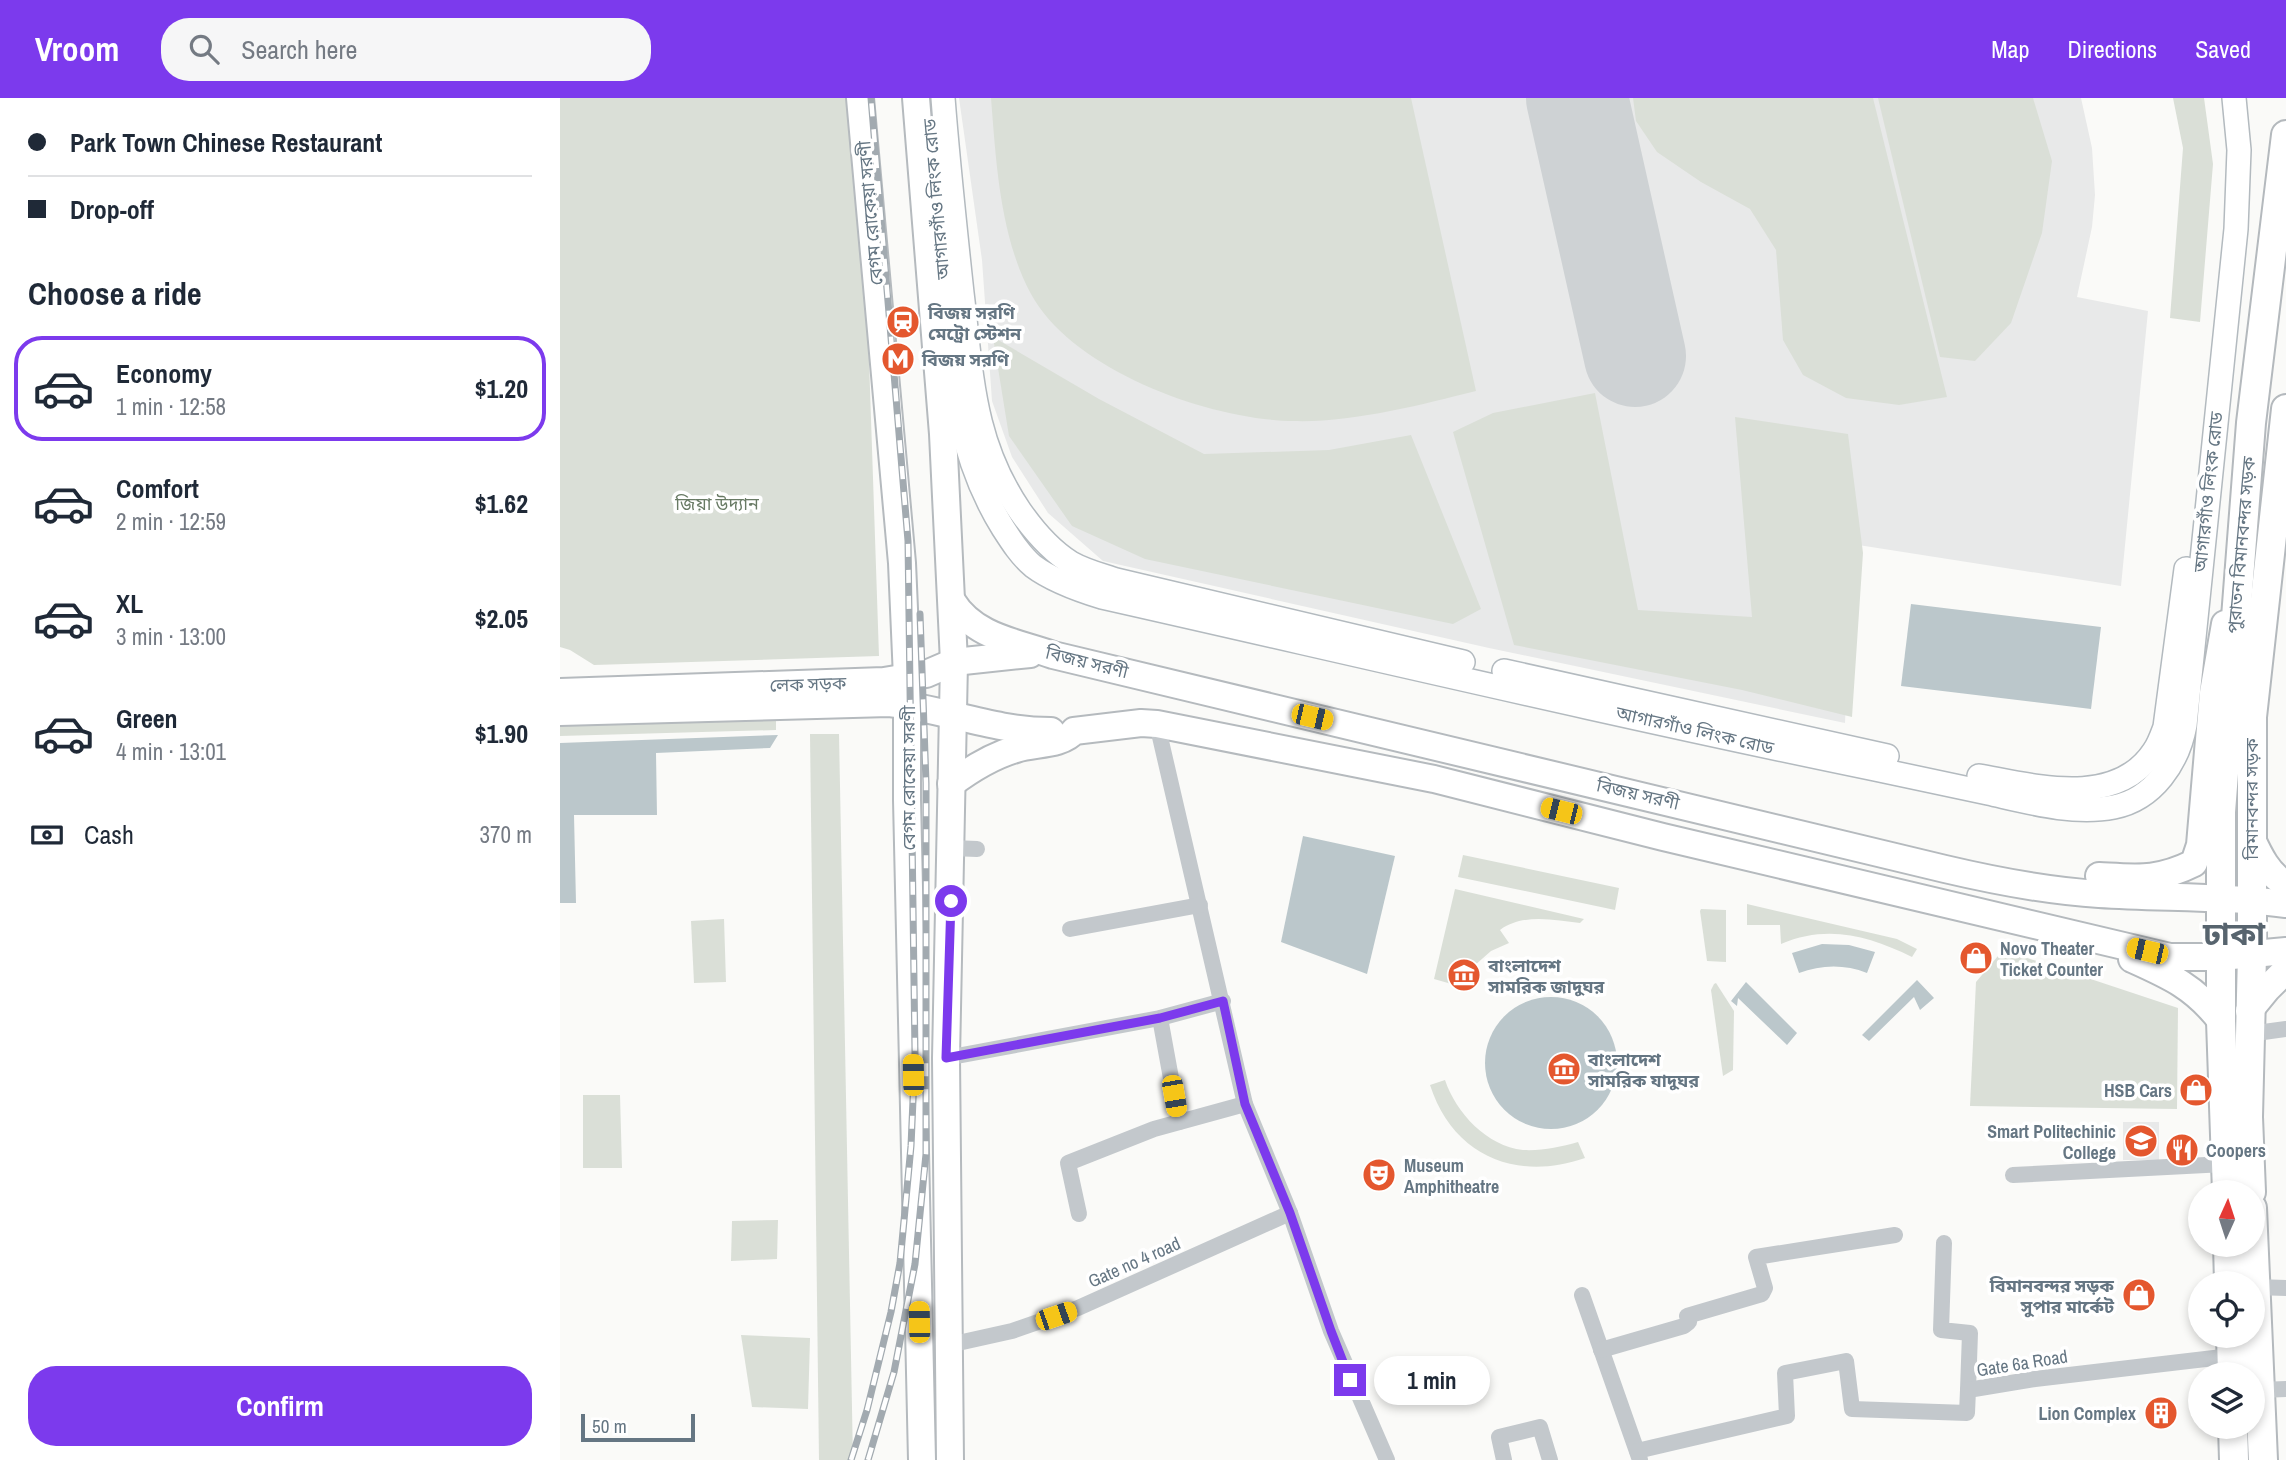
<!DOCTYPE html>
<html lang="en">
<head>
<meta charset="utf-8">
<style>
	body { margin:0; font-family:"Archivo Narrow","Noto Sans Bengali",sans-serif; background:#f6f6f7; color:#1f2937; height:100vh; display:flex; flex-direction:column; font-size:26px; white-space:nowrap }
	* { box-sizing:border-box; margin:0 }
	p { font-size:23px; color:#747a83 }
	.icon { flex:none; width:38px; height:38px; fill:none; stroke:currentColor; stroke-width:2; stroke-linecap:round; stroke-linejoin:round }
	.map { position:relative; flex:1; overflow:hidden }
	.sheet { display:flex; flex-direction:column; background:#fff; width:560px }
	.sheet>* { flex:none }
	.top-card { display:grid; align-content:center; height:154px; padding:0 28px; background:#fff }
	.needle { width:46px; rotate:3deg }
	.fabs { position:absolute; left:1628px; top:1082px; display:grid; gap:14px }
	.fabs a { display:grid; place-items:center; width:77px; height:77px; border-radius:50%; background:#fff; box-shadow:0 4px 10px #0003; font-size:35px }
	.scale { position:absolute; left:21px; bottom:18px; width:114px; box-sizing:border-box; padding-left:7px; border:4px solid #657683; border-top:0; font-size:19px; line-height:24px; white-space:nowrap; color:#657683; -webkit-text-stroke:5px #fff; paint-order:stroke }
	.end { position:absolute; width:32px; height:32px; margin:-16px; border:9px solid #7c3aed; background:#fff; box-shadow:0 0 0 4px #fff }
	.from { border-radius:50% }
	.bubble { position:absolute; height:49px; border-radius:24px; background:#fff; box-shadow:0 4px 10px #0003; font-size:23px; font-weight:700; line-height:49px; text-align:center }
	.car { position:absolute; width:21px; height:42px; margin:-21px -10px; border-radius:9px; box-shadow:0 0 5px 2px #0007; background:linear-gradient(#f5c518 24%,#345 0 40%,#f5c518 0 76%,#345 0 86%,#f5c518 0) }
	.top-card b { display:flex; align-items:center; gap:24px; height:66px; font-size:26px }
	.top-card b+b { border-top:2px solid #e0e1e3 }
	.top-card i { width:18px; height:18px; background:#1f2937 }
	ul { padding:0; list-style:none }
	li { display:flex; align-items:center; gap:21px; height:105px; margin:0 14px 10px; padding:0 14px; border:4px solid transparent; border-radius:28px }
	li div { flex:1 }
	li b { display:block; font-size:26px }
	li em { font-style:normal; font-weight:700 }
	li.active { border-color:#7c3aed }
	li>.icon { width:63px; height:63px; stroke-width:1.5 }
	h2 { padding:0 28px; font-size:32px; line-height:84px }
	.pay { display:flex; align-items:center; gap:18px; height:77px; padding:0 28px; font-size:26px }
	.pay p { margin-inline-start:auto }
	.primary-button { display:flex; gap:14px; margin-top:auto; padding:14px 28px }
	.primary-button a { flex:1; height:80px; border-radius:28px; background:#7c3aed; color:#fff; font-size:28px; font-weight:700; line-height:80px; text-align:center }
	header { display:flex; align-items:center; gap:42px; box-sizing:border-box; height:98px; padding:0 35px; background:#7c3aed; color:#fff }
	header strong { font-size:33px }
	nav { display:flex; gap:38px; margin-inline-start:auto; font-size:24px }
	.search { width:490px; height:63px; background:#f6f6f7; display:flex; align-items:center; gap:18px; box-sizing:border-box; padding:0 24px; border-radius:28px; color:#747a83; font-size:26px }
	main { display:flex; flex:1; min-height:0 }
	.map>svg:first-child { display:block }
	.built { fill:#e8e9e9 }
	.green { fill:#dadfd7 }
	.water { fill:#bbc7cb }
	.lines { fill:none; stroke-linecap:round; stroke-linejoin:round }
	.runway { stroke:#ced2d4; stroke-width:102 }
	.secondary-casing { stroke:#b3babf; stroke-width:26 }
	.primary-casing { stroke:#b5babe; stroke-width:30 }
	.trunk-casing { stroke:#b4b9bd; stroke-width:32 }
	.minor { stroke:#c3c8cc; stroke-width:16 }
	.secondary { stroke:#fff; stroke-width:23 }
	.primary { stroke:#fff; stroke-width:26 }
	.trunk { stroke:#fff; stroke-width:28 }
	.rail-casing { stroke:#a2aab0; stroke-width:7 }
	.rail { stroke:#fff; stroke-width:4.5; stroke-dasharray:13; stroke-linecap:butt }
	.route { stroke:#7c3aed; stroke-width:9 }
	.labels { text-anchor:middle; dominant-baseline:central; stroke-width:7; stroke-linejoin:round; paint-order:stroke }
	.street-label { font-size:18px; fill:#657683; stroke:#fff }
	.poi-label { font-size:18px; font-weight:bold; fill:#657683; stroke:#fff; text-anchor:start }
	.park-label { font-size:18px; fill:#687a64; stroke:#fff }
	.town-label { font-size:32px; font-weight:bold; fill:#57646e; stroke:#fff }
</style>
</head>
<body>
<header>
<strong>Vroom</strong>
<div class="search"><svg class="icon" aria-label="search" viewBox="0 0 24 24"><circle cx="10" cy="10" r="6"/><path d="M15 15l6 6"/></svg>Search here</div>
<nav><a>Map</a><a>Directions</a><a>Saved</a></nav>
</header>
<main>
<section class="sheet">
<div class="top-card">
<b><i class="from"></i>Park Town Chinese Restaurant</b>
<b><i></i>Drop-off</b>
</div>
<h2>Choose a ride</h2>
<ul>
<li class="active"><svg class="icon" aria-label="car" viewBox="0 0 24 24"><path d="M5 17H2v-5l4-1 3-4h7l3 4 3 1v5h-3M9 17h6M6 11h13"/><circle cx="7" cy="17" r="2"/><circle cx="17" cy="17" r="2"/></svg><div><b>Economy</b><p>1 min · 12:58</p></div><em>$1.20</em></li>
<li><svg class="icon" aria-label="car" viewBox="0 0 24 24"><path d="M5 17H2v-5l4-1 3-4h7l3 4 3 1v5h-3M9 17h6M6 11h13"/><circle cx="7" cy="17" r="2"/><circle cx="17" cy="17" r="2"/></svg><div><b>Comfort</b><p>2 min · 12:59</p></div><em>$1.62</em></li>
<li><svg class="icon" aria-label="car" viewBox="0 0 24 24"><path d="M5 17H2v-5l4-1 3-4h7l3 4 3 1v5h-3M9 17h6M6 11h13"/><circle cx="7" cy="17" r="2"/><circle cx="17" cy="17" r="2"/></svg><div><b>XL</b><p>3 min · 13:00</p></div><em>$2.05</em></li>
<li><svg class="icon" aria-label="car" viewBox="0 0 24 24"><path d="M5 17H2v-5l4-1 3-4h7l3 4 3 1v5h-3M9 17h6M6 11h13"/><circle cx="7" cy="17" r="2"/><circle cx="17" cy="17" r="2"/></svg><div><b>Green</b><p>4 min · 13:01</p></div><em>$1.90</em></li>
</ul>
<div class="pay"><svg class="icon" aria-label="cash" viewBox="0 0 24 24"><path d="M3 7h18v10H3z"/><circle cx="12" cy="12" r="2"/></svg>Cash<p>370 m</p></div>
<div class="primary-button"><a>Confirm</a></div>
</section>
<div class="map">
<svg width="1726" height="1362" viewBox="0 0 1726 1362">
	<rect width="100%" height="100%" fill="#fafaf8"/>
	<g class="built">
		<polygon points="399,0 1521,0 1532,50 1535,97 1532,129 1517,199 1588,213 1561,488 1292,446 1285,625 929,550 543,463 488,415 452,359 432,303 422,162"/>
		<rect x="1563" y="1024" width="36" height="38"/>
	</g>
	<g class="green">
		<polygon points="0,0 294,0 307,202 319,558 34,567 10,552 0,549"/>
		<path d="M431,0H851L916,293C860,307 791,325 733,323C650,322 513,273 471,196C440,139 436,63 431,0Z"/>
		<polygon points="1073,0 1313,0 1387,299 1339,307 1286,300 1243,277 1223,242 1216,152 1190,111 1141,84 1097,54 1076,23"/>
		<polygon points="1318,0 1473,0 1492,63 1482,135 1451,225 1415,263 1380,259"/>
		<polygon points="1613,0 1644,0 1653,66 1640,224 1610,220 1623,50"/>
		<polygon points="433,239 539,301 644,356 769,352 851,337 921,511 893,526 585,461 512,428 449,338"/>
		<polygon points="1035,295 1078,512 1192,519 1175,319 1288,336 1303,455 1292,619 1182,592 954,547 893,334 933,315"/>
		<polygon points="216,618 216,632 0,638 0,624"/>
		<polygon points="250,636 279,636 293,1362 259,1362"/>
		<polygon points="903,757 1059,790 1055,812 898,779"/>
		<path d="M895,791L1024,821L1020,825C994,822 963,815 940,832L949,845L931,853L898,882L895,887L874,881Z"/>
		<path d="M1187,806L1337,841L1357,851L1352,859C1309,838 1268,826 1221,846L1220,827H1187Z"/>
		<polygon points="1141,811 1166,812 1166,864 1147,863 1140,813"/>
		<polygon points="164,821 166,884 134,885 131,823"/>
		<polygon points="1443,852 1618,910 1617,1011 1410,1008 1416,884"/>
		<polygon points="1156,885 1174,913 1173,972 1163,978 1151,892 1154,886"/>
		<path d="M885,982C896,1015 927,1048 963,1052C982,1053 1000,1049 1018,1044L1025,1060C956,1084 893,1058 870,987Z"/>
		<polygon points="23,997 60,997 62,1070 23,1070"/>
		<polygon points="218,1122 217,1161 171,1163 172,1123"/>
		<polygon points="181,1237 250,1240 248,1311 192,1309"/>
	</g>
	<g class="water">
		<polygon points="1351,506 1541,529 1531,611 1341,588"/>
		<polygon points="218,637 210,650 96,655 97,717 14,717 16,805 0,805 0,645"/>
		<polygon points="743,738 835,758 807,876 721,844"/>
		<path d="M1262,846L1289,847L1315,854L1307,875C1284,866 1261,867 1239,875L1232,855Z"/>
		<polygon points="1357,882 1374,900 1360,912 1354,899 1309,943 1302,937"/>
		<polygon points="1186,884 1237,935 1227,947 1178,900 1177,908 1171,903"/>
		<circle cx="991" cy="965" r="66"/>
	</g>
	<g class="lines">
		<polyline class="runway" points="1017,0 1075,258"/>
		<defs>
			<g id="secondary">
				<path d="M383,0C388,65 395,130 402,195C412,276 412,343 460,413C474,433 490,452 511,465C525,473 541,477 556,482L903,564"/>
				<path d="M383,182C391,270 395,353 443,430C452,444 461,458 473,468C493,483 519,492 542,499C799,557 1057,618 1315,671C1353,679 1391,687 1428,695C1468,704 1513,717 1554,709C1594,701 1618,664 1625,627L1676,131L1679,52L1674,0"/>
				<polyline points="944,573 1327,658"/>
				<path d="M1419,678C1475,688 1556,711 1594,653C1599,646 1602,637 1605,629L1626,471"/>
			</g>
			<g id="primary">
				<polyline points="300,0 342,465 347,580 347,702 362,1362"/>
				<polyline points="356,0 383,336 394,564 386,960 390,1362"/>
				<path d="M392,503C414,539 456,544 493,557L1385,771C1436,783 1487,793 1539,796C1601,800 1664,798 1726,806"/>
				<polyline points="0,594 324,583 366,576 394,564 470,556"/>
				<path d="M0,614L329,605C386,611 432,633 491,633"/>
				<path d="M391,686C411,671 432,658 456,651C473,645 502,648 514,633L581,625L597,626L874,681L1103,739L1610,859H1661L1726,853"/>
				<path d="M1691,739C1700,759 1708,775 1726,787"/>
				<path d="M1539,778C1578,780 1598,783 1634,765L1640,747L1653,595L1665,526"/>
				<path d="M1572,861C1610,878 1635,889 1661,923"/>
				<polyline points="1689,913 1707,891 1726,872"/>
			</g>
			<g id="trunk">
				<polyline points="1667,1094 1661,923 1661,714 1691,325 1726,37"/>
				<polyline points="1691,1094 1688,1019 1692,857 1692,619 1726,311"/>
				<polyline points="1692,1110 1703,1362"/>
				<polyline points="1668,1146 1669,1185"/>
				<polyline points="1671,1237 1672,1276"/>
				<polyline points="1673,1328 1674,1362"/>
			</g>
		</defs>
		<use href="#secondary" class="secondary-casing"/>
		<use href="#primary" class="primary-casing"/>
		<use href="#trunk" class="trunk-casing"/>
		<g class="minor">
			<polyline points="597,626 685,1006 730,1115 771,1233 827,1362"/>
			<polyline points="392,750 417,751"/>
			<polyline points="510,831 640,807"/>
			<polyline points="600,920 619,1024"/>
			<polyline points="1689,936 1726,931"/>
			<polyline points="386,960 600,920 663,903"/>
			<polyline points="1453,1077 1665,1066"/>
			<polyline points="519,1116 508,1065 594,1031 685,1006"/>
			<polyline points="1384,1145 1381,1232 1410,1235 1408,1292"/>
			<polyline points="1696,1189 1726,1190"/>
			<polyline points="1022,1197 1080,1362"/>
			<polyline points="389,1247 452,1233 518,1210 730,1115"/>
			<polyline points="1041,1252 1124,1228 1129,1224 1127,1218 1202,1196 1205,1190 1196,1159 1335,1137"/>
			<polyline points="1700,1292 1726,1291"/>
			<polyline points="1077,1353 1227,1318 1225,1275 1286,1263 1292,1311 1407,1315 1408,1292 1475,1281 1671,1258"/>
			<polyline points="944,1362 939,1339 980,1329 990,1362"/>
		</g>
		<use href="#secondary" class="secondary"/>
		<use href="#primary" class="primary"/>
		<use href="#trunk" class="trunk"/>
		<defs>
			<g id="rail">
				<polyline points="291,1362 307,1312 331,1214 340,1165 351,1048 355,956 348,443 311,0"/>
				<polyline points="308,1362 334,1274 355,1166 366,1056 366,685 360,516"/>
			</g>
		</defs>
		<use href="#rail" class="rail-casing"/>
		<use href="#rail" class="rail"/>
	</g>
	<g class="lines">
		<polyline class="route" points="391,803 386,960 600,920 663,903 685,1006 730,1115 771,1233 790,1282"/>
	</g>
	<defs>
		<symbol id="station-disc" viewBox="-11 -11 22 22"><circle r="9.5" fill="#e4572e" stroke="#fff"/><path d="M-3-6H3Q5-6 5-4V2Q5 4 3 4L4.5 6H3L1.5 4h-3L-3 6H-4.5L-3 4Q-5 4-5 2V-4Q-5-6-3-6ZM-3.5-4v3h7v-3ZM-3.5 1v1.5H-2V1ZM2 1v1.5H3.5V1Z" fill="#fff"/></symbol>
		<symbol id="metro-disc" viewBox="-11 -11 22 22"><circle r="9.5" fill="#e4572e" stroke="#fff"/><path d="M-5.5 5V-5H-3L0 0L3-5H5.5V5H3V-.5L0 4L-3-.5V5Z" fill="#fff"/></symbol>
		<symbol id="shop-disc" viewBox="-11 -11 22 22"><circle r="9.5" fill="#e4572e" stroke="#fff"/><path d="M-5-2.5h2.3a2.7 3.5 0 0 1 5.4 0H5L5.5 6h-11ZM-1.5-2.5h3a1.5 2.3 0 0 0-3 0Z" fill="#fff"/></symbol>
		<symbol id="museum-disc" viewBox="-11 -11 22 22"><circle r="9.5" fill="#e4572e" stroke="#fff"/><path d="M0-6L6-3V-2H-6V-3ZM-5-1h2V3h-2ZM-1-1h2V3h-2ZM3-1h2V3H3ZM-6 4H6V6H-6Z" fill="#fff"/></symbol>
		<symbol id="university-disc" viewBox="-11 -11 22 22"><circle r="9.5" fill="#e4572e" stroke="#fff"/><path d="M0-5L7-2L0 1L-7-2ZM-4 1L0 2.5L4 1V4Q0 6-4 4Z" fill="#fff"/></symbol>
		<symbol id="restaurant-disc" viewBox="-11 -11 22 22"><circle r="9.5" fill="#e4572e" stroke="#fff"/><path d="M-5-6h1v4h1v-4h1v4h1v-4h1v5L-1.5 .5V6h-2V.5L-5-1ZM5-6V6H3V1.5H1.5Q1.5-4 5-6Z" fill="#fff"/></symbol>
		<symbol id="theatre-disc" viewBox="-11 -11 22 22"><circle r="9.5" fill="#e4572e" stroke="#fff"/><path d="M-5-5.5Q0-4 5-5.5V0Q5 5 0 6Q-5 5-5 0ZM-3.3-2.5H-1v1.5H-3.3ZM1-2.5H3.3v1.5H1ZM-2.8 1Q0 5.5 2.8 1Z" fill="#fff"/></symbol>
		<symbol id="building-disc" viewBox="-11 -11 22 22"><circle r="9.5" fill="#e4572e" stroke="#fff"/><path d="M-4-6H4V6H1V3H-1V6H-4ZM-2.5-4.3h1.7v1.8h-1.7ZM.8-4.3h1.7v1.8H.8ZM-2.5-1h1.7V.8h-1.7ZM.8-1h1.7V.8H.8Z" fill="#fff"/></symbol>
	</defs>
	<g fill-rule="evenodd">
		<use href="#station-disc" x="324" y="205" width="38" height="38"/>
		<use href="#metro-disc" x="319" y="242" width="38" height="38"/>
		<use href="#shop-disc" x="1397" y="841" width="38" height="38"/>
		<use href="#museum-disc" x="885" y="858" width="38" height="38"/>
		<use href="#museum-disc" x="985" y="952" width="38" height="38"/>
		<use href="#shop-disc" x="1617" y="973" width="38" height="38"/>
		<use href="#university-disc" x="1562" y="1024" width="38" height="38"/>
		<use href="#restaurant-disc" x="1603" y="1033" width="38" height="38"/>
		<use href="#theatre-disc" x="800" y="1058" width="38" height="38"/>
		<use href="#shop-disc" x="1560" y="1178" width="38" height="38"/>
		<use href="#building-disc" x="1582" y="1296" width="38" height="38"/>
	</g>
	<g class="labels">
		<g class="street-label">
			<text transform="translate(376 101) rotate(-95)">আগারগাঁও লিংক রোড</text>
			<text transform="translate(310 115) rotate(-95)">বেগম রোকেয়া সরণী</text>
			<text transform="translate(1648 394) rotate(-84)">আগারগাঁও লিংক রোড</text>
			<text transform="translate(1681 447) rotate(-85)">পুরাতন বিমানবন্দর সড়ক</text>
			<text transform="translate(527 564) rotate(14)">বিজয় সরণী</text>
			<text transform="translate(248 586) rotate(-2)">লেক সড়ক</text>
			<text transform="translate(1135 632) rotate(13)">আগারগাঁও লিংক রোড</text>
			<text transform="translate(348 680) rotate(-90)">বেগম রোকেয়া সরণী</text>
			<text transform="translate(1078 696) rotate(13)">বিজয় সরণী</text>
			<text transform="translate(1691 701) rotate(-90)">বিমানবন্দর সড়ক</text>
			<text transform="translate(574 1164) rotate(-24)">Gate no 4 road</text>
			<text transform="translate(1462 1265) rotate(-9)">Gate 6a Road</text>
		</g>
		<g class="poi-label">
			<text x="368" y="214">বিজয় সরণি<tspan x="368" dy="21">মেট্রো স্টেশন</tspan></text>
			<text x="362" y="261">বিজয় সরণি</text>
			<text x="1440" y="850">Novo Theater<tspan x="1440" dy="21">Ticket Counter</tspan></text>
			<text x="928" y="867">বাংলাদেশ<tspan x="928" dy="21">সামরিক জাদুঘর</tspan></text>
			<text x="1028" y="961">বাংলাদেশ<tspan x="1028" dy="21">সামরিক যাদুঘর</tspan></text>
			<text x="1612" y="992" text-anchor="end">HSB Cars</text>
			<text x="1556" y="1033" text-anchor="end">Smart Politechinic<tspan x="1556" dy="21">College</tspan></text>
			<text x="1646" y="1052">Coopers</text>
			<text x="844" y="1067">Museum<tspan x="844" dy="21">Amphitheatre</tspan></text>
			<text x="1554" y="1187" text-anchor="end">বিমানবন্দর সড়ক<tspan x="1554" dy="21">সুপার মার্কেট</tspan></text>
			<text x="1576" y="1315" text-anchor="end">Lion Complex</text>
		</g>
		<g class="park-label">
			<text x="157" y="405">জিয়া উদ্যান</text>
		</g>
		<g class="town-label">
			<text x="1674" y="835">ঢাকা</text>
		</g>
	</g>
</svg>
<div class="fabs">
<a><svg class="needle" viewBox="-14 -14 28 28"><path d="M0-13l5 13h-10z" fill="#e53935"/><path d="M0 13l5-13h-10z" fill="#747a83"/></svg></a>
<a><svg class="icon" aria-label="locate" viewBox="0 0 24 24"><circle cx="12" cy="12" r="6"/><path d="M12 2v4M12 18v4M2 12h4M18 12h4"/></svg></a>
<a><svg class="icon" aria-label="layers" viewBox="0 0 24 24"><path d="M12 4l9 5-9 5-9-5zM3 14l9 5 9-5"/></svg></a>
</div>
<div class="scale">50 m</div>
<i class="end from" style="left:391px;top:803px"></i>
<i class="end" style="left:790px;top:1282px"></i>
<div class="bubble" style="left:814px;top:1258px;width:116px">1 min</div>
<i class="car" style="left:752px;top:619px;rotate:103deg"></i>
<i class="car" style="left:1001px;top:713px;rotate:284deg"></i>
<i class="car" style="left:1587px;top:853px;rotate:283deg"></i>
<i class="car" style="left:353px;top:977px;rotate:359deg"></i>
<i class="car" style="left:614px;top:998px;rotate:170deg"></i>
<i class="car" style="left:496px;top:1218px;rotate:71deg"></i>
<i class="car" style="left:359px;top:1224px;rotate:359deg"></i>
</div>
</main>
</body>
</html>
